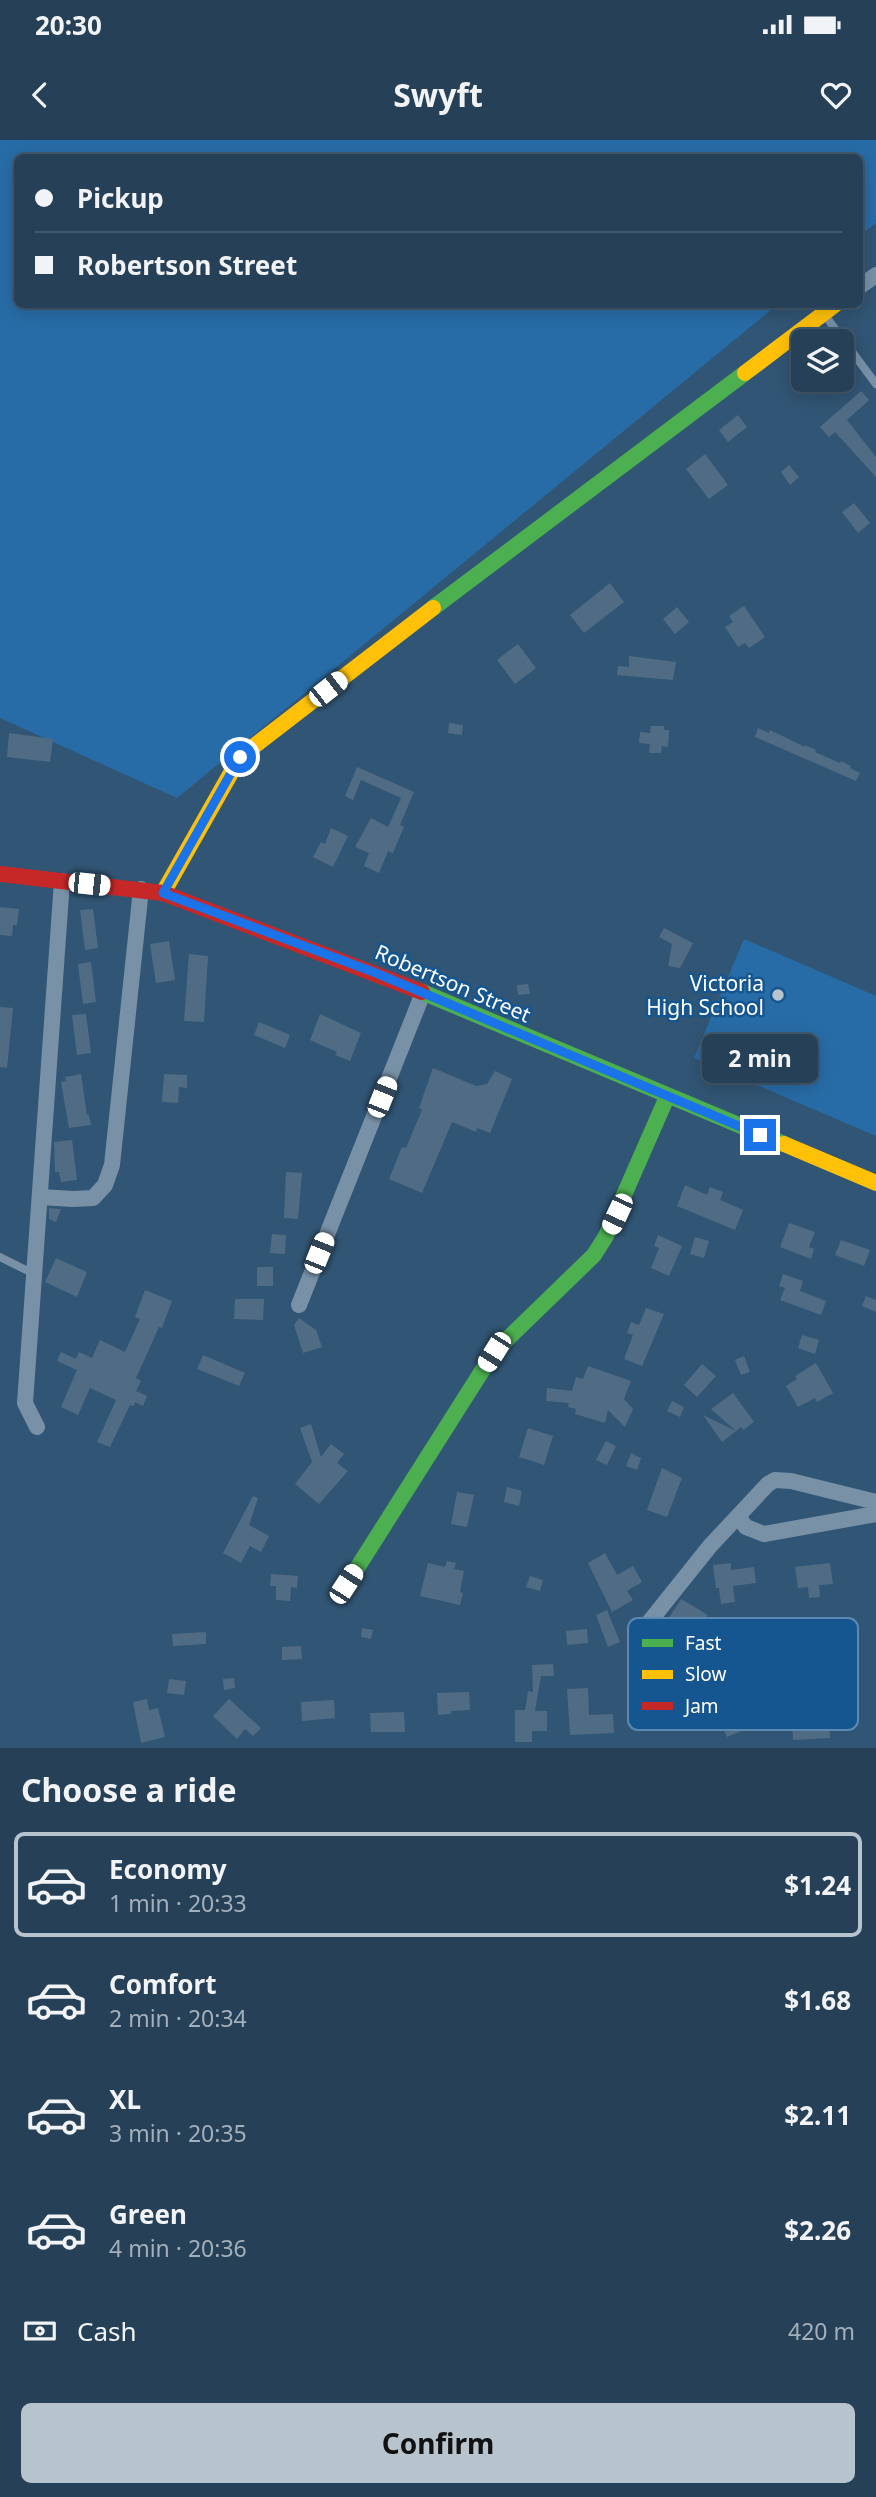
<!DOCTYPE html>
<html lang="en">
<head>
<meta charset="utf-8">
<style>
	body { margin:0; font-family:"Noto Sans",sans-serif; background:#2d475d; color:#f1f3f6; height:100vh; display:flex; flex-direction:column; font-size:26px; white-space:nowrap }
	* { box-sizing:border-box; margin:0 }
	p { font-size:23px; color:#a3afba }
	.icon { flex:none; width:38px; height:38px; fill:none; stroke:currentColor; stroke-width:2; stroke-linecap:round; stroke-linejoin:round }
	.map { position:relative; height:1608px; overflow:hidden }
	.side { display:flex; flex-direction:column; background:#254057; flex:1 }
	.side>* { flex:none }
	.banner { position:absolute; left:14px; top:14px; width:849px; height:154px; border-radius:10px; box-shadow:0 4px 18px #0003,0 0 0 2px #42596d; display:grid; align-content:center; height:154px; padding:0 21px; background:#254057 }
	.tools { position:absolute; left:791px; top:189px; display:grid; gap:14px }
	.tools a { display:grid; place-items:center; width:63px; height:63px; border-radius:10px; background:#254057; box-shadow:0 4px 18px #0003,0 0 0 2px #42596d; font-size:35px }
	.end { position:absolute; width:32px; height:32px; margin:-16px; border:9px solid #1a73e8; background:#fff; box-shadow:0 0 0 4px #fff }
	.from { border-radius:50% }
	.bubble { position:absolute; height:49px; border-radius:10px; background:#254057; box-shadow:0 4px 18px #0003,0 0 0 2px #42596d; font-size:23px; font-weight:700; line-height:49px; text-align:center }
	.car { position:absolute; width:21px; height:42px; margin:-21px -10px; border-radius:9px; box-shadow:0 0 5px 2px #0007; background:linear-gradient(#fff 24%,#345 0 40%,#fff 0 76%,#345 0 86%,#fff 0) }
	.banner b { display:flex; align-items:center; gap:24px; height:66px; font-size:26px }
	.banner b+b { border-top:2px solid #42596d }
	.banner i { width:18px; height:18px; background:#f1f3f6 }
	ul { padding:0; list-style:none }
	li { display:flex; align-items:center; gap:21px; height:105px; margin:0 14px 10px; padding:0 7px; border:4px solid transparent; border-radius:10px }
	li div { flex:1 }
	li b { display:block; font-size:26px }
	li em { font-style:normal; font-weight:700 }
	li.current { border-color:#b7c4ce }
	li>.icon { width:63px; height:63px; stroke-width:1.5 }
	h2 { padding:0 21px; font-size:32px; line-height:84px }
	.pay { display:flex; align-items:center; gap:18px; height:77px; padding:0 21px; font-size:26px }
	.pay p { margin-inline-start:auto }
	.button { display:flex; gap:14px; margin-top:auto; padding:14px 21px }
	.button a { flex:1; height:80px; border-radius:10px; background:#b7c4ce; color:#111; font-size:28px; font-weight:700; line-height:80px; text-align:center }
	.status { display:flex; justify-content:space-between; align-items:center; height:49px; padding:0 35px; background:#254057; direction:ltr }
	.status svg { height:19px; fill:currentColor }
	header { display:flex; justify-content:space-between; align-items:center; height:91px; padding:0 21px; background:#254057; font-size:32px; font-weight:700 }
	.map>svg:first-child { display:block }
	.green { fill:#286ca7 }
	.building { fill:#506c85 }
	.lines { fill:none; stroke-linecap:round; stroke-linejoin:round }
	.lane { stroke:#7891a7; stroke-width:8 }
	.street { stroke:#7891a7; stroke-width:16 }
	.fast { stroke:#4caf50; stroke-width:16 }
	.slow { stroke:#ffc107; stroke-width:16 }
	.jam { stroke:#c62828; stroke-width:16 }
	.route { stroke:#1a73e8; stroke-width:9 }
	.poi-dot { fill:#b7c4ce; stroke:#155690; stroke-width:2.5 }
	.labels { text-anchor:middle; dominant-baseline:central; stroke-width:5; stroke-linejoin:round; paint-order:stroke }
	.street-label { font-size:21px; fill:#fff; stroke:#155690 }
	.poi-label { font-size:21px; fill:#fff; stroke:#155690; text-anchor:end }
	.key { fill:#155690; stroke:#5b89b1; stroke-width:2 }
	.key-label { font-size:19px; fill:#fff }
</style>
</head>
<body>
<div class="status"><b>20:30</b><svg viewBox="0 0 49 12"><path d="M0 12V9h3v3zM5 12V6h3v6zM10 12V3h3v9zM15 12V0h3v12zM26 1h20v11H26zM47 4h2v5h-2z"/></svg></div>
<header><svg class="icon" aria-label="back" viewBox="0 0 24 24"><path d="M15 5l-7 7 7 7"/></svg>Swyft<svg class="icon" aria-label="heart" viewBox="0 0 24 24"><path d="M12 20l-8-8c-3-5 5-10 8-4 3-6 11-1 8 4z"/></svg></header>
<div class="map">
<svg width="876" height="1608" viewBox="0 0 876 1608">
	<rect width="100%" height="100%" fill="#315574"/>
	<g class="green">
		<polygon points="0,0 876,0 876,83 859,96 859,18 18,18 18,164 777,165 177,658 0,578"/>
		<polygon points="744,799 876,856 876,996 694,918"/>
	</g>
	<g class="building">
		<polygon points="861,251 869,260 847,280 876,317 876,337 835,292 829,297 820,287"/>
		<polygon points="738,275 747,287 728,302 719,290"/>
		<polygon points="705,314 728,345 709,359 686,329"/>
		<polygon points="789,325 799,337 790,345 781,332"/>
		<polygon points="854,363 870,383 858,393 842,372"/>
		<polygon points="610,443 624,462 584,493 570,475"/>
		<polygon points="744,466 765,497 749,508 745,503 738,507 725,487 733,482 729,476"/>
		<polygon points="677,467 689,482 675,494 663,479"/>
		<polygon points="518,504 536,528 515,544 497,520"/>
		<polygon points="629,516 676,522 673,540 617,535 618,526 629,527"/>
		<polygon points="449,583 463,585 462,595 448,593"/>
		<polygon points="651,586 664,586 664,590 669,590 668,607 662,606 661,613 649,613 650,604 639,603 640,592 650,593"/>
		<polygon points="758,588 769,593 770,590 805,607 805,605 816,610 815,612 840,623 841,621 851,626 850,628 860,633 856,641 755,597"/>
		<polygon points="9,593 53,599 50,622 7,617"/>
		<polygon points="357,627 414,652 400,685 404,687 393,713 388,711 379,733 364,726 369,713 355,707 371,678 388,687 401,658 361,640 353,660 345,656"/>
		<polygon points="331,688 348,696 333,727 313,717 321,702 325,704"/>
		<polygon points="0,767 19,769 17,785 13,785 12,796 0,795"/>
		<polygon points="93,769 98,808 85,810 80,770"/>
		<polygon points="664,788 693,803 680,828 668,826 672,804 659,797"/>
		<polygon points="169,801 175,840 156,843 150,804"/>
		<polygon points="189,814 208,816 204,882 184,881"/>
		<polygon points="91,822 96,862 83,864 78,824"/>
		<polygon points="528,844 530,854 518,855 517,845"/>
		<polygon points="0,867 13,868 7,928 0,927"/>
		<polygon points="86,874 91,913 77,915 72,875"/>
		<polygon points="320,874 361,893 350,921 335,915 337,912 310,900"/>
		<polygon points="259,882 290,895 285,908 254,895"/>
		<polygon points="433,928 476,946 487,944 495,931 512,939 490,993 477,988 476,992 452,982 422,1053 389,1039 402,1007 406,1008 422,970 419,968"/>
		<polygon points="81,934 87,975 89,975 91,985 69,988 61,942 66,941 65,937"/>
		<polygon points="164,934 187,935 187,948 179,947 178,963 162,962"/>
		<polygon points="72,1000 77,1040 61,1042 59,1032 55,1032 54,1002"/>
		<polygon points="286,1032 302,1033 298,1079 284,1078"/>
		<polygon points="685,1045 707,1055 710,1047 723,1052 720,1060 743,1070 735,1090 677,1066"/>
		<polygon points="49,1068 61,1069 56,1082 49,1079"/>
		<polygon points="789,1083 815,1092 809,1107 814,1109 811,1119 780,1107"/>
		<polygon points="272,1094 286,1095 285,1114 270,1113"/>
		<polygon points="658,1095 682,1106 669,1136 651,1128 659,1108 654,1106"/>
		<polygon points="695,1097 709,1101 704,1118 690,1114"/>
		<polygon points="841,1100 870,1110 864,1126 835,1115"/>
		<polygon points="56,1118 87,1132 77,1157 45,1142"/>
		<rect x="257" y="1127" width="16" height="19"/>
		<polygon points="783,1134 803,1141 800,1151 826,1161 821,1175 780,1160 785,1148 779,1146"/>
		<polygon points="145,1150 172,1161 162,1188 159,1187 136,1238 141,1241 136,1251 147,1256 143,1266 135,1262 134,1266 130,1265 110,1307 97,1302 116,1260 90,1248 78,1275 61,1267 77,1230 57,1221 61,1212 76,1219 79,1212 92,1218 100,1200 125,1212 140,1179 135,1177"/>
		<polygon points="866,1156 876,1160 876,1172 862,1166"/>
		<polygon points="235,1159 264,1159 263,1180 234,1179"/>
		<polygon points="646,1168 664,1174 642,1226 624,1219 633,1195 627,1193 631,1182 639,1185"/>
		<polygon points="299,1178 316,1190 322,1207 303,1213 294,1185"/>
		<polygon points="802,1195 819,1200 815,1214 798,1208"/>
		<polygon points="203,1215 245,1233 239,1246 197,1229"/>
		<polygon points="744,1216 750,1232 741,1235 735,1220"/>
		<polygon points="816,1223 833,1253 817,1262 815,1258 798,1267 786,1246 797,1239 795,1236"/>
		<polygon points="702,1224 716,1236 697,1257 684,1245"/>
		<polygon points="588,1226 631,1241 624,1259 633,1269 625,1287 608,1270 605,1283 575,1274 576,1269 568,1267 569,1263 546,1261 547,1248 572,1251 576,1237 583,1239"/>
		<polygon points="733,1253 754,1282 743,1290 741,1287 736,1291 711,1269"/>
		<polygon points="672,1261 684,1267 680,1277 667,1271"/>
		<polygon points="703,1275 736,1291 722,1302"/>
		<polygon points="311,1284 321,1317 331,1304 344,1314 337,1323 348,1331 319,1364 295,1344 312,1322 300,1288"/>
		<polygon points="528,1288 553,1296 544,1325 519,1317"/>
		<polygon points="606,1301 616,1306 607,1325 596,1320"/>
		<polygon points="631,1313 641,1318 637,1330 626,1326"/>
		<polygon points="662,1328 682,1338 667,1377 647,1370"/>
		<polygon points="507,1347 522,1351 519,1366 504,1362"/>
		<polygon points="457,1352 474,1355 467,1387 451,1384"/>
		<polygon points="253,1356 258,1358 249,1385 269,1396 261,1412 250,1406 241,1423 223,1413"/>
		<polygon points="605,1413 617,1435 633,1426 642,1442 627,1451 633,1460 612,1472 588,1423"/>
		<polygon points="447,1421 456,1423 454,1429 464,1431 460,1452 463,1453 460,1465 420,1456 428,1423 445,1427"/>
		<polygon points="731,1423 731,1430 754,1427 756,1443 733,1446 735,1462 721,1464 719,1448 716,1448 713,1425"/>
		<polygon points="830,1423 833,1444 819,1445 820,1457 809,1458 808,1447 798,1448 795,1427"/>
		<polygon points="271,1434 298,1436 297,1448 291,1447 290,1461 276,1460 276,1446 270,1446"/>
		<polygon points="530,1436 543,1440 540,1451 526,1447"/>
		<polygon points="681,1459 708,1475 692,1500 665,1484"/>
		<polygon points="607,1470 620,1502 608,1507 596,1475"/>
		<polygon points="362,1488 373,1490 371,1499 361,1497"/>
		<polygon points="587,1489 588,1503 567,1505 566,1491"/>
		<polygon points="206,1492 206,1504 173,1506 172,1494"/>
		<polygon points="301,1506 302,1519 282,1520 282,1507"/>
		<polygon points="553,1524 554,1536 541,1536 535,1571 547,1571 547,1591 532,1591 532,1602 515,1602 515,1570 525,1570 528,1551 533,1552 532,1525"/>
		<polygon points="234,1538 235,1548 224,1550 223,1539"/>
		<polygon points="169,1539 186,1541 184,1555 167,1553"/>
		<polygon points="588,1548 589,1575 613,1574 614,1593 570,1595 567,1549"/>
		<polygon points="469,1552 470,1570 451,1571 451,1574 438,1575 437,1553"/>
		<polygon points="791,1555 811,1556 812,1564 829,1563 830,1598 793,1600"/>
		<polygon points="147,1559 149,1570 158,1568 165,1597 141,1603 133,1562"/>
		<polygon points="229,1559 261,1588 253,1596 245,1589 237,1599 213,1576"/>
		<polygon points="334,1560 335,1578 302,1581 301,1562"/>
		<polygon points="735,1563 746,1589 727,1597 716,1571"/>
		<polygon points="404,1572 405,1592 371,1592 370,1573"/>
	</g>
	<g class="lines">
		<g class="lane">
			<polyline points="824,174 876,244"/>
			<polyline points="0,1117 26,1130 35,1131"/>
		</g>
		<g class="street">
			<polyline points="859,147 876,135"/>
			<polyline points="40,1057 73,1059 93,1058 105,1045 112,1025 141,749"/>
			<polyline points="299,1165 423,853"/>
			<polyline points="37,1287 25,1263 62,741"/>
			<polyline points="738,1377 746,1387 764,1394 876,1374"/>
			<polyline points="646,1486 710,1406 768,1344 775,1340 791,1341 876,1362"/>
		</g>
		<g class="fast">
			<polyline points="433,468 745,233"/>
			<polyline points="422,852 784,1004"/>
			<polyline points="347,1444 494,1212 594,1115 606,1096 667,957"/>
		</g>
		<g class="slow">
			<polyline points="745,233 836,164"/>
			<polyline points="163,753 240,617 433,468"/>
			<polyline points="784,1004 876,1043"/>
		</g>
		<polyline class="jam" points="0,734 163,753 422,852"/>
	</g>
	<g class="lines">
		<polyline class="route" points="240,617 163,753 376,833 760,995"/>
	</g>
	<circle class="poi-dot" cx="778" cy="855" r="7"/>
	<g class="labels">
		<g class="street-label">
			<text transform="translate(453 843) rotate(23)">Robertson Street</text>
		</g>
		<g class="poi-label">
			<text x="764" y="843">Victoria<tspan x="764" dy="24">High School</tspan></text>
		</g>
	</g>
	<rect x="628" y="1478" width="230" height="112" rx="10" class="key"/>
	<rect x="642" y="1499" width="31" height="8" fill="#4caf50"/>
	<rect x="642" y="1530" width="31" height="9" fill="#ffc107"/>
	<rect x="642" y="1562" width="31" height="8" fill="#c62828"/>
	<g class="key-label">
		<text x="685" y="1510">Fast</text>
		<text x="685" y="1541">Slow</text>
		<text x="685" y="1573">Jam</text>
	</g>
</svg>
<div class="tools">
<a><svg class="icon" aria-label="layers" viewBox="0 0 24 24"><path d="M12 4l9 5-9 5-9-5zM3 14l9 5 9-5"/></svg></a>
</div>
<i class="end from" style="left:240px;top:617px"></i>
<i class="end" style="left:760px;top:995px"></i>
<div class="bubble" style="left:702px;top:894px;width:116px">2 min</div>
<i class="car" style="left:328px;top:549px;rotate:52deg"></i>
<i class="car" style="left:89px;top:744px;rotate:96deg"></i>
<i class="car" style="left:382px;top:957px;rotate:22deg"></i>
<i class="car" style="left:617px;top:1074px;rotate:205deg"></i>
<i class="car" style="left:319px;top:1113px;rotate:22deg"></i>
<i class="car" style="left:494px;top:1212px;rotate:212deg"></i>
<i class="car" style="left:346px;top:1444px;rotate:33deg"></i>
<div class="banner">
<b><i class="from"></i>Pickup</b>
<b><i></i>Robertson Street</b>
</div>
</div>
<section class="side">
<h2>Choose a ride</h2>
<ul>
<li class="current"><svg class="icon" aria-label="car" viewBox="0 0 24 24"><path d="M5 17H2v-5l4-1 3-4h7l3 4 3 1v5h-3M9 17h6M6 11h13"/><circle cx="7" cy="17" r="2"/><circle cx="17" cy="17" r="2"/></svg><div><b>Economy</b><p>1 min · 20:33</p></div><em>$1.24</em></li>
<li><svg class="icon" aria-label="car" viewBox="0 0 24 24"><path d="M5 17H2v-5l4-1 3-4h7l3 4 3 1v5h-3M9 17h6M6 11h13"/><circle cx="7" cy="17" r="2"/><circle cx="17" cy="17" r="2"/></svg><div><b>Comfort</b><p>2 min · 20:34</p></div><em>$1.68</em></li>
<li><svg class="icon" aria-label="car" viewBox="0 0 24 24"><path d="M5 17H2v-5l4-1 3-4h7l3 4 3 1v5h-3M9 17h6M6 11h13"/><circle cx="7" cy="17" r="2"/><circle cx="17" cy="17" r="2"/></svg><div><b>XL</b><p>3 min · 20:35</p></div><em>$2.11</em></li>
<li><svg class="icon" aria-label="car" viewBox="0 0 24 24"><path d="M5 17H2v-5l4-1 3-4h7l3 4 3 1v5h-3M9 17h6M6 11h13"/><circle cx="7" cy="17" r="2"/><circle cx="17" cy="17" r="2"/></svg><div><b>Green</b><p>4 min · 20:36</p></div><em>$2.26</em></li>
</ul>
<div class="pay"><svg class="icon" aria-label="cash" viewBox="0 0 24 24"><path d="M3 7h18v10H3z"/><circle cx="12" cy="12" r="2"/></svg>Cash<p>420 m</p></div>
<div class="button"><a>Confirm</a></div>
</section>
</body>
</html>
